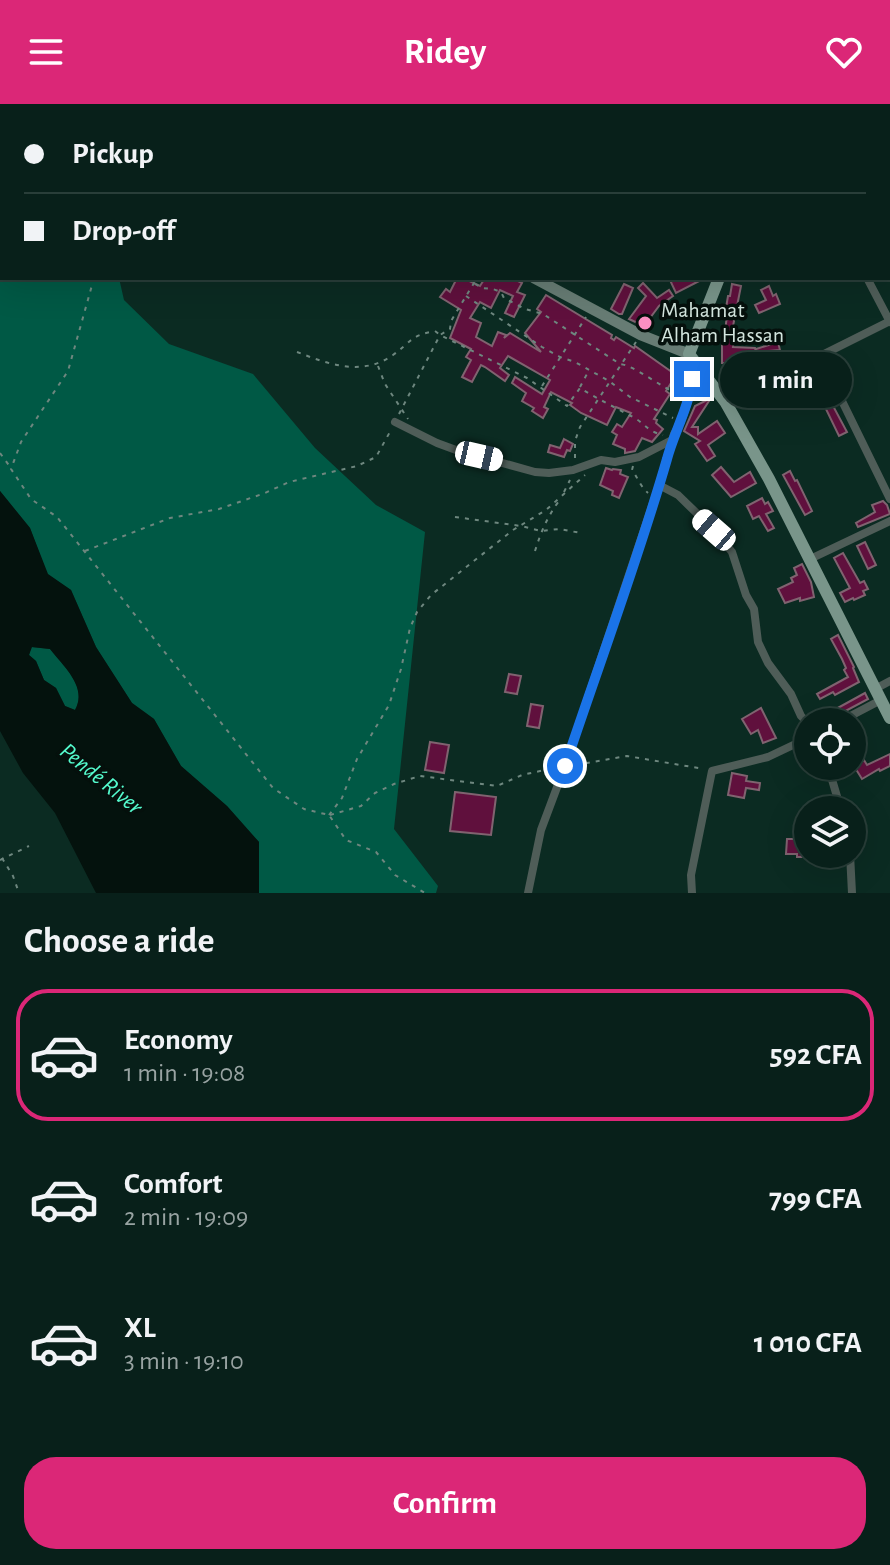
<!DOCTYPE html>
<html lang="en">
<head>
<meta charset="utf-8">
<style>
	body { margin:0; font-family:"Alegreya Sans",sans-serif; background:#112823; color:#f1f3f6; height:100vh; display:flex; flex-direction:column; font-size:30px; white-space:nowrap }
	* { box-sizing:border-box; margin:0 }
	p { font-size:26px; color:#98a3a2 }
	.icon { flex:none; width:44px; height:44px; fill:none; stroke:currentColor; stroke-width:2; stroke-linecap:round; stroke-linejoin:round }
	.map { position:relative; height:789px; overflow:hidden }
	.side { display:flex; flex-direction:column; background:#08201a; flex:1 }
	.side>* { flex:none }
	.banner { position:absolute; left:0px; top:0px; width:890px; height:176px; box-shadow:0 8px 32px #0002,0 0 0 2px #293e39; display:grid; align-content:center; height:176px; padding:0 24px; background:#08201a }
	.buttons { position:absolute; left:794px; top:604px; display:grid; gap:16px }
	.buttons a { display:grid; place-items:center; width:72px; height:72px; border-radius:50%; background:#08201a; box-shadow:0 8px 32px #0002,0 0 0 2px #293e39; font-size:40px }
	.end { position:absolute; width:36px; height:36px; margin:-18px; border:10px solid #1a73e8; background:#fff; box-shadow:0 0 0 4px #fff }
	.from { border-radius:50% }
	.bubble { position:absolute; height:56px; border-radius:28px; background:#08201a; box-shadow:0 8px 32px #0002,0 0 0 2px #293e39; font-size:26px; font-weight:700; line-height:56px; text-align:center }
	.car { position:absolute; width:24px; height:48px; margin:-24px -12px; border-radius:10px; box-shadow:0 0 6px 2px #0007; background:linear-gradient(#fff 24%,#345 0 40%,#fff 0 76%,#345 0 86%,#fff 0) }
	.banner b { display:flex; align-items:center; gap:28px; height:76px; font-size:30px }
	.banner b+b { border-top:2px solid #293e39 }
	.banner i { width:20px; height:20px; background:#f1f3f6 }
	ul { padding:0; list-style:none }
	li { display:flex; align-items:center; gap:24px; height:132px; margin:0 16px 12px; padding:0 8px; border:4px solid transparent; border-radius:32px }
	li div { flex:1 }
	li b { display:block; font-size:30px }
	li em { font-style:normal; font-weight:700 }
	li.selected { border-color:#db2777 }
	li>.icon { width:72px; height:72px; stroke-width:1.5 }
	h2 { padding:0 24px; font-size:36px; line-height:96px }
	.button { display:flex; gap:16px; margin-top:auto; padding:16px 24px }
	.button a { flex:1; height:92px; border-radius:32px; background:#db2777; color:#fff; font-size:32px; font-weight:700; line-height:92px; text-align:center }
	header { display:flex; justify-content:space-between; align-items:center; height:104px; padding:0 24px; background:#db2777; color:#fff; font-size:36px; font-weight:700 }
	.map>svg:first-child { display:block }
	.green { fill:#005945 }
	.water { fill:#04120d; fill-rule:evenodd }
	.building { fill:#60103d; stroke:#806370; stroke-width:2 }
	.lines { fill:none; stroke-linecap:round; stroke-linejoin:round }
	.path { stroke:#6e877f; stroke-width:2; stroke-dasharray:4 6; stroke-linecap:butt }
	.street { stroke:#4f5d58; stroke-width:8 }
	.secondary { stroke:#677c74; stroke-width:11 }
	.primary { stroke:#79958a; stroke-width:12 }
	.route { stroke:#1a73e8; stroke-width:10 }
	.poi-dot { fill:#fc8fc2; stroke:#05100c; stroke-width:3 }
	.labels { text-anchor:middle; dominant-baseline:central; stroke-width:7; stroke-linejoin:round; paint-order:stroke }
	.poi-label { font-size:22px; fill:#d4e6df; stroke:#05100c; text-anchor:start }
	.water-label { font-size:24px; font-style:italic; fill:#54facd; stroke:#05100c }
</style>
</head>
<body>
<header><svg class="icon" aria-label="menu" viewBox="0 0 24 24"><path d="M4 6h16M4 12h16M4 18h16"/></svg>Ridey<svg class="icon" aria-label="heart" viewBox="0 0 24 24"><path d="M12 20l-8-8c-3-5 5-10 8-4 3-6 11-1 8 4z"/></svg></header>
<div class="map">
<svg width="890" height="789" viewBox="0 0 890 789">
	<rect width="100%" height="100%" fill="#0b2b22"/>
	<g class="green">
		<polygon points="0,0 75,0 75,2 2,2 2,174 119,174 124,196 169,240 253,270 315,344 376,401 425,428 394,725 438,782 436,789 259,789 259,738 227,702 181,662 154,615 132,599 96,543 71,486 47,470 30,424 0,387"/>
		<path d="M31,543L50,545C64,562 88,583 75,606L65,602L56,584L44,576L36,557L29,551Z"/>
	</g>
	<path class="water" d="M0,387L30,424L48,470L71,486L96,543L132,599L154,615L181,662L227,702L259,738V789H96L55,709L23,669L0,627ZM32,543L50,545C63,562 88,583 75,606L65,602L56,584L44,576L36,557L29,551Z"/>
	<g class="building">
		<polygon points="457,174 463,174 480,182 485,174 512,174 522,179 517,188 525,191 514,213 505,209 513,192 500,186 491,204 480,198 470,214 481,219 476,233 492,242 498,228 506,231 504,234 510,229 541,248 525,229 541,208 537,205 546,191 612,231 611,234 614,236 616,233 634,244 635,242 676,271 666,287 670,290 654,315 657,316 656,319 663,325 652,338 642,334 635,347 625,349 625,345 613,340 617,331 612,328 617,320 622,323 631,309 616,303 607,321 581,309 570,301 572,299 551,288 544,303 548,305 543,314 532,307 534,304 522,297 526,289 512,279 515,273 542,290 550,276 508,252 500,264 509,271 505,277 485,263 481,261 472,278 462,273 471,256 466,253 471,245 450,234 461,206 440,193 446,185 450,188"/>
		<polygon points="669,174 705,174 676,189"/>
		<polygon points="643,179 657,194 669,186 673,192 659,202 644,222 629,215 646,192 638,184"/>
		<polygon points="624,180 633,184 622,210 619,210 611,205"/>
		<polygon points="732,180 741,182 732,227 735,228 733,243 755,244 756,248 756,245 778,238 780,246 756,248 758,253 738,253 746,273 754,270 757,276 735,286 724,259 722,259 722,234 724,235 728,204 726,204 728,192 730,192"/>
		<polygon points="769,182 773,192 776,190 780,200 759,209 755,201 766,196 761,186"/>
		<polygon points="711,294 692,323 698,323 698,330 717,317 725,329 708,341 715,352 707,357 695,340 700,337 684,327 695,302"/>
		<polygon points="832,300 847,328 839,332 825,303"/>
		<polygon points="564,335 573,340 570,347 567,346 564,353 548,348 550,341 560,344"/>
		<polygon points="721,363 734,378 750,368 756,379 731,393 712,371"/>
		<polygon points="606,364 612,366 613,365 621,366 620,370 628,373 619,394 612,391 613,387 600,381"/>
		<polygon points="790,367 795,377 797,376 812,407 805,411 783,371"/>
		<polygon points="762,394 765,400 768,398 773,407 766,410 774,424 768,427 759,412 753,415 747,402"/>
		<polygon points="883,397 887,401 890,410 858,423 856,419 875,408 872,401"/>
		<polygon points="865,438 876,461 868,465 857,442"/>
		<polygon points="843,449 860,479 864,477 868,485 863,487 865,491 854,496 853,494 845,498 840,489 850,484 834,454"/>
		<polygon points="802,460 811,478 814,493 800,497 800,494 785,499 778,485 793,478 791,474 797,471 794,464"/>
		<polygon points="838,531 854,563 853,564 859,578 835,591 833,588 820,595 817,590 848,573 844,566 846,564 842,555 831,535"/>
		<polygon points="509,570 521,572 517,590 505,588"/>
		<polygon points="865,589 868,595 836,612 832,618 829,618 825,611"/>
		<polygon points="531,600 543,602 539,624 527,622"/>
		<polygon points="761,604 776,634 763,639 758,626 751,630 742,615"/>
		<polygon points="430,638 449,641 444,669 425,666"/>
		<polygon points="890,650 890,662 880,667 879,665 862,675 854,662 864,656 867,661"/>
		<polygon points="732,669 747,672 746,677 760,679 759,686 746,684 744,694 728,691"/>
		<polygon points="455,688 496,693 491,731 450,727"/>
		<polygon points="787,735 808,735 808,753 797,753 797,750 786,750"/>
	</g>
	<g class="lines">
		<g class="path">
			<polyline points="168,0 168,2"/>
			<polyline points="0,115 2,116"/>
			<polyline points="94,174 68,267 21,338 11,365 31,395 57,413 273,684 304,705 329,711 346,736 376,748 395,771 425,789"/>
			<path d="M475,180L482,184L493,185L501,188L504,194L525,205L543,210L620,260C634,261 663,285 681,291"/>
			<polyline points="466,192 542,243 560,253 575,258 609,277 630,293 673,314"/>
			<path d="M297,248C328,260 362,273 393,251C411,238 411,231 435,227L440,231L527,274L567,302L580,284C596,294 614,303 631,312C644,318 646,327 663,331"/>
			<polyline points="378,262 385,280 408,315"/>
			<polyline points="542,282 586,213"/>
			<polyline points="580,283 588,268"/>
			<polyline points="399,310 440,231 450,225 451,217 477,174"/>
			<polyline points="0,349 11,364"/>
			<polyline points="575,354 575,337 580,323 636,238"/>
			<path d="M633,362L632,366C638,374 640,382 648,389"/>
			<polyline points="564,388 570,376"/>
			<polyline points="455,413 521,422 541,427 559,425 581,429"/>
			<polyline points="85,447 170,414 219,405 265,389 289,378 357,362 376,353 391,326"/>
			<path d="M535,447C541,428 547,413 559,397"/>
			<polyline points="576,661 627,652 704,665"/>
			<polyline points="329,711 342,694 357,655 389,601 401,565 410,524 417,508 431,491 513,426 546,406 585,371"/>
			<polyline points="330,711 361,702 375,689 394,680 420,672 497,682 522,671 554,664"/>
			<polyline points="2,754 13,772 19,789"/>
			<polyline points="0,756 29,742"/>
		</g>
		<g class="street">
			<polyline points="435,0 436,2"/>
			<polyline points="283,2 291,0"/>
			<polyline points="888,77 890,77"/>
			<polyline points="867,174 890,218"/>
			<polyline points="820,252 890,395"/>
			<polyline points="726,299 890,217"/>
			<polyline points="395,318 437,339 456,346 535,368 549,369 573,366 601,356 615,358 639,353 672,336"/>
			<polyline points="659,381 678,391 714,426 732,448 746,491 754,505 758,538 768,559 791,590 801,612 808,619"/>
			<polyline points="808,456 890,417"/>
			<polyline points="875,585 890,577"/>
			<polyline points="839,618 881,596"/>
			<polyline points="828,662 841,706"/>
			<polyline points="850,750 852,789"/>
			<polyline points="528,789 541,726 565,662 659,381 674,330 681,318 690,292 692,275 689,251"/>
			<polyline points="692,789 691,771 712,667 768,653 808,634"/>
		</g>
		<g class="secondary">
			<polyline points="137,0 142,2"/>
			<polyline points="534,174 641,231 689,250"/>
		</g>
		<g class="primary">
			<polyline points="768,2 776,2"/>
			<polyline points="719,174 689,250 726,299 769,375 890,614"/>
		</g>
	</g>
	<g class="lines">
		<path class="route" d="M565,662C599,560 637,459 667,355C674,328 689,304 692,275"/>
	</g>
	<circle class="poi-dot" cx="645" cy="219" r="8"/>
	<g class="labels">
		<g class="poi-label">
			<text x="661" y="206">Mahamat<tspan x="661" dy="25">Alham Hassan</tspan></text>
		</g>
		<g class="water-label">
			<text transform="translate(101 675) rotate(39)">Pendé River</text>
		</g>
	</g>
</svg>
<div class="buttons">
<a><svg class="icon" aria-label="locate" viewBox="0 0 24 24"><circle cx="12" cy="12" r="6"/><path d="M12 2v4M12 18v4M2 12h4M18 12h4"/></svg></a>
<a><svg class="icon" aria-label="layers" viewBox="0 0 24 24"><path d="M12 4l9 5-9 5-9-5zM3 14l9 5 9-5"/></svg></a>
</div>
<i class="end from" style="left:565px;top:662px"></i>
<i class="end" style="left:692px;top:275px"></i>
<div class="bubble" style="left:720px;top:248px;width:132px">1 min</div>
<i class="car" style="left:479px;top:352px;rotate:103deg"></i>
<i class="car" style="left:714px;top:426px;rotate:311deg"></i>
<div class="banner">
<b><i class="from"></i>Pickup</b>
<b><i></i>Drop-off</b>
</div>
</div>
<section class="side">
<h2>Choose a ride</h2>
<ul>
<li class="selected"><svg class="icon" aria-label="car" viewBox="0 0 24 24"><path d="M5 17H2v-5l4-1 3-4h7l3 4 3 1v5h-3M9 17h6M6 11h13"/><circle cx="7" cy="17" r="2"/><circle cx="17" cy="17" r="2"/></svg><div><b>Economy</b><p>1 min · 19:08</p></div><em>592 CFA</em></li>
<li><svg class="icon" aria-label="car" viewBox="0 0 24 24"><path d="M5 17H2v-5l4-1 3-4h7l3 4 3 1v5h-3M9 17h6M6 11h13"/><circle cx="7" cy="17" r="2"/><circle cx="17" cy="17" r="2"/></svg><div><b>Comfort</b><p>2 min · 19:09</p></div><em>799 CFA</em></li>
<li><svg class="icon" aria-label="car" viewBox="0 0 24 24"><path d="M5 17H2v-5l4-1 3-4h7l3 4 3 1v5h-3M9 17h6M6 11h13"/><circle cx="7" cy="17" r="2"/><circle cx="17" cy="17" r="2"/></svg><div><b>XL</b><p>3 min · 19:10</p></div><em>1 010 CFA</em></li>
</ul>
<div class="button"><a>Confirm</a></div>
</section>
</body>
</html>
